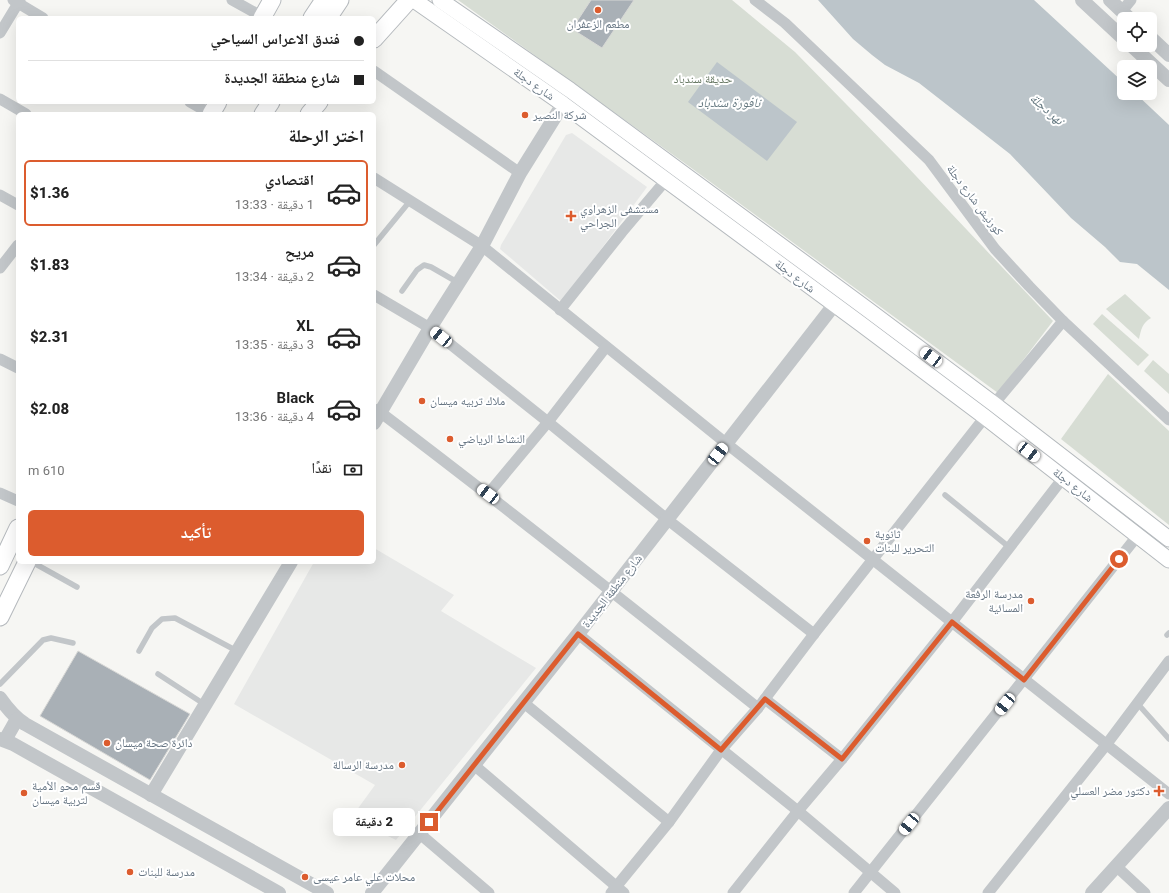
<!DOCTYPE html>
<html lang="ar">
<head>
<meta charset="utf-8">
<style>
	body { margin:0; font-family:Roboto,"Noto Naskh Arabic",sans-serif; background:#f2f2f2; color:#222; direction:rtl; height:100vh; display:flex; flex-direction:column; font-size:15px; white-space:nowrap }
	* { box-sizing:border-box; margin:0 }
	p { font-size:13px; color:#767676 }
	.icon { flex:none; width:22px; height:22px; fill:none; stroke:currentColor; stroke-width:2; stroke-linecap:round; stroke-linejoin:round }
	.map { position:relative; flex:1; overflow:hidden; direction:ltr }
	.drawer { position:absolute; left:16px; top:112px; width:360px; height:452px; display:flex; flex-direction:column; background:#fff; border-radius:6px; box-shadow:0 4px 16px #0002; direction:rtl }
	.drawer>* { flex:none }
	.top-card { position:absolute; left:16px; top:16px; width:360px; height:88px; border-radius:6px; box-shadow:0 4px 16px #0002; direction:rtl; display:grid; align-content:center; height:88px; padding:0 12px; background:#fff }
	.tools { position:absolute; left:1117px; top:12px; display:grid; gap:8px }
	.tools a { display:grid; place-items:center; width:40px; height:40px; border-radius:6px; background:#fff; box-shadow:0 4px 16px #0002; font-size:20px }
	.end { position:absolute; width:18px; height:18px; margin:-9px; border:5px solid #dc5c2e; background:#fff; box-shadow:0 0 0 2px #fff }
	.from { border-radius:50% }
	.bubble { position:absolute; height:28px; border-radius:6px; background:#fff; box-shadow:0 4px 16px #0002; font-size:13px; font-weight:800; line-height:28px; text-align:center; direction:rtl }
	.car { position:absolute; width:12px; height:24px; margin:-12px -6px; border-radius:5px; box-shadow:0 0 3px 1px #0007; background:linear-gradient(#fff 24%,#345 0 40%,#fff 0 76%,#345 0 86%,#fff 0) }
	.top-card b { display:flex; align-items:center; gap:14px; height:38px; font-size:15px }
	.top-card b+b { border-top:1px solid #e0e0e0 }
	.top-card i { width:10px; height:10px; background:#222 }
	ul { padding:0; list-style:none }
	li { display:flex; align-items:center; gap:12px; height:66px; margin:0 8px 6px; padding:0 4px; border:2px solid transparent; border-radius:6px }
	li div { flex:1 }
	li b { display:block; font-size:15px }
	li em { font-style:normal; font-weight:800 }
	li.selected { border-color:#dc5c2e }
	li>.icon { width:36px; height:36px; stroke-width:1.5 }
	h2 { padding:0 12px; font-size:18px; line-height:48px }
	.pay { display:flex; align-items:center; gap:10px; height:44px; padding:0 12px; font-size:15px }
	.pay p { margin-inline-start:auto }
	.primary-button { display:flex; gap:8px; margin-top:auto; padding:8px 12px }
	.primary-button a { flex:1; height:46px; border-radius:6px; background:#dc5c2e; color:#fff; font-size:16px; font-weight:800; line-height:46px; text-align:center }
	.map>svg:first-child { display:block }
	.built { fill:#e7e8e7 }
	.green { fill:#d7ddd4 }
	.water { fill:#bcc5ca }
	.building { fill:#a9b0b6; stroke:#d8d8d6 }
	.lines { fill:none; stroke-linecap:round; stroke-linejoin:round }
	.secondary-casing { stroke:#b4b9bd; stroke-width:17 }
	.primary-casing { stroke:#b5b9bd; stroke-width:19 }
	.service { stroke:#c2c6c9; stroke-width:5.5 }
	.minor { stroke:#c2c6c9; stroke-width:11 }
	.tertiary { stroke:#c2c6c9; stroke-width:14 }
	.secondary { stroke:#fff; stroke-width:15 }
	.primary { stroke:#fff; stroke-width:17 }
	.route { stroke:#dc5c2e; stroke-width:5 }
	.poi-dot { fill:#dc5c2e; stroke:#fff; stroke-width:1.5 }
	.labels { text-anchor:middle; dominant-baseline:central; stroke-width:4; stroke-linejoin:round; paint-order:stroke }
	.poi-label { font-size:12px; fill:#667583; stroke:#fff; text-anchor:start }
	.park-label { font-size:12px; fill:#697a65; stroke:#fff }
	.street-label { font-size:12px; fill:#667583; stroke:#fff }
	.water-label { font-size:13px; font-style:italic; fill:#63777f; stroke:#fff }
</style>
</head>
<body>
<div class="map">
<svg width="1169" height="893" viewBox="0 0 1169 893">
	<rect width="100%" height="100%" fill="#f6f6f3"/>
	<g class="built">
		<polygon points="572,133 647,187 562,302 500,249 501,245 566,135"/>
		<polygon points="374,548 454,595 441,611 536,668 396,840 351,818 375,785 234,704 314,562 374,562"/>
	</g>
	<g class="green">
		<polygon points="458,0 732,0 795,52 899,158 1053,321 998,393 690,167"/>
		<path d="M1125,294L1151,318C1142,323 1141,330 1139,339L1106,309Z"/>
		<polygon points="1102,314 1149,355 1138,366 1093,324"/>
		<polygon points="1153,360 1169,374 1169,394 1144,371"/>
		<polygon points="1108,374 1169,431 1169,525 1061,439"/>
	</g>
	<g class="water">
		<polygon points="818,0 1034,0 1124,83 1124,93 1135,93 1169,125 1169,290 1137,264 1120,262 1105,247 1071,218 1010,154 919,83 885,65 872,55 853,39"/>
		<polygon points="717,62 797,122 767,161 688,102"/>
	</g>
	<g class="building">
		<polygon points="591,0 634,0 602,48 572,29"/>
		<polygon points="78,651 190,714 150,780 40,716"/>
	</g>
	<g class="lines">
		<defs>
			<g id="secondary">
				<polyline points="414,0 563,104 861,324 985,417 1169,560"/>
				<polyline points="440,0 570,90 867,309 994,404 1169,539"/>
			</g>
			<g id="primary">
				<polyline points="262,18 272,0"/>
				<polyline points="312,18 324,0"/>
				<polyline points="328,18 340,0"/>
				<polyline points="374,39 409,0"/>
				<polyline points="211,114 218,102"/>
				<polyline points="263,114 271,102"/>
				<polyline points="309,114 319,102"/>
				<polyline points="0,566 18,528"/>
				<polyline points="0,617 27,562"/>
			</g>
		</defs>
		<use href="#secondary" class="secondary-casing"/>
		<use href="#primary" class="primary-casing"/>
		<g class="service">
			<polyline points="374,245 410,201"/>
			<polyline points="402,291 417,270 424,265 431,267 457,282"/>
			<polyline points="945,495 1009,547"/>
			<polyline points="32,562 77,587"/>
			<polyline points="1167,635 1169,633"/>
			<polyline points="139,651 152,628 162,619 175,618 237,651"/>
			<polyline points="158,674 204,704"/>
			<polyline points="0,684 43,640 51,638 73,643"/>
			<polyline points="1137,703 1169,739"/>
		</g>
		<g class="minor">
			<polyline points="13,0 43,18"/>
			<polyline points="232,0 263,17"/>
			<polyline points="755,0 785,23 929,160 995,249 1029,286 1063,321 1169,420"/>
			<polyline points="1122,11 1131,0"/>
			<polyline points="0,33 20,0"/>
			<polyline points="374,71 520,173"/>
			<polyline points="0,99 26,114"/>
			<polyline points="190,102 211,114"/>
			<polyline points="374,178 482,246 727,444 1169,794"/>
			<polyline points="0,195 18,205"/>
			<polyline points="0,268 18,245"/>
			<polyline points="374,295 430,328 548,422 668,520 814,634"/>
			<polyline points="560,310 622,232 666,180"/>
			<polyline points="0,359 18,368"/>
			<polyline points="994,404 1063,321"/>
			<path d="M374,409L380,412C508,509 633,608 758,708"/>
			<polyline points="0,493 18,501"/>
			<polyline points="488,494 548,422 606,347"/>
			<polyline points="578,634 798,811 895,893"/>
			<polyline points="765,699 842,759"/>
			<polyline points="524,703 669,822"/>
			<polyline points="474,765 624,893"/>
			<polyline points="420,834 489,893"/>
			<polyline points="1116,866 1145,893"/>
			<polyline points="611,893 669,822 721,750 758,708 814,634 985,417"/>
			<polyline points="733,893 798,811 842,759 952,622 1063,478"/>
			<polyline points="854,893 1138,535"/>
			<polyline points="988,893 1106,745 1169,661"/>
		</g>
		<g class="tertiary">
			<polyline points="1082,0 1124,39"/>
			<polyline points="1110,0 1130,19"/>
			<polyline points="1150,37 1169,55"/>
			<polyline points="1131,45 1169,80"/>
			<polyline points="374,423 430,328 482,246 520,173 563,104"/>
			<path d="M0,698C7,708 14,717 25,724L327,893"/>
			<polyline points="0,739 13,744 279,893"/>
			<polyline points="5,740 17,719"/>
			<polyline points="151,795 291,562"/>
			<polyline points="372,893 578,634 834,305"/>
			<polyline points="1092,893 1169,808"/>
		</g>
		<use href="#secondary" class="secondary"/>
		<use href="#primary" class="primary"/>
	</g>
	<g class="lines">
		<polyline class="route" points="429,822 578,634 721,750 765,699 842,759 952,622 1024,680 1119,559"/>
	</g>
	<g class="poi-dot">
		<circle cx="598" cy="10" r="4"/>
		<circle cx="525" cy="115" r="4"/>
		<path d="M569 210h4v4h4v4h-4v4h-4v-4h-4v-4h4z"/>
		<circle cx="422" cy="401" r="4"/>
		<circle cx="450" cy="439" r="4"/>
		<circle cx="867" cy="541" r="4"/>
		<circle cx="1031" cy="601" r="4"/>
		<circle cx="107" cy="743" r="4"/>
		<circle cx="402" cy="765" r="4"/>
		<path d="M1157 785h4v4h4v4h-4v4h-4v-4h-4v-4h4z"/>
		<circle cx="24" cy="793" r="4"/>
		<circle cx="130" cy="872" r="4"/>
		<circle cx="305" cy="877" r="4"/>
	</g>
	<g class="labels">
		<g class="poi-label">
			<text x="598" y="24" text-anchor="middle">مطعم الزعفران</text>
			<text x="533" y="115">شركة النصير</text>
			<text x="580" y="209">مستشفى الزهراوي<tspan x="580" dy="14">الجراحي</tspan></text>
			<text x="430" y="401">ملاك تربيه ميسان</text>
			<text x="458" y="439">النشاط الرياضي</text>
			<text x="875" y="534">ثانوية<tspan x="875" dy="14">التحرير للبنات</tspan></text>
			<text x="1023" y="594" text-anchor="end">مدرسة الرفعة<tspan x="1023" dy="14">المسائية</tspan></text>
			<text x="115" y="743">دائرة صحة ميسان</text>
			<text x="394" y="765" text-anchor="end">مدرسة الرسالة</text>
			<text x="32" y="786">قسم محو الأمية<tspan x="32" dy="14">لتربية ميسان</tspan></text>
			<text x="1150" y="791" text-anchor="end">دكتور مضر العسلي</text>
			<text x="138" y="872">مدرسة للبنات</text>
			<text x="313" y="877">محلات علي عامر عيسى</text>
		</g>
		<g class="park-label">
			<text x="703" y="79">حديقة سندباد</text>
		</g>
		<g class="street-label">
			<text transform="translate(534 84) rotate(35)">شارع دجلة</text>
			<text transform="translate(975 200) rotate(53)">كورنيش شارع دجلة</text>
			<text transform="translate(795 276) rotate(37)">شارع دجلة</text>
			<text transform="translate(1073 485) rotate(38)">شارع دجلة</text>
			<text transform="translate(612 591) rotate(-52)">شارع منطقة الجديدة</text>
		</g>
		<g class="water-label">
			<text x="729" y="102">نافورة سندباد</text>
			<text transform="translate(1047 109) rotate(41)">نهر دجلة</text>
		</g>
	</g>
</svg>
<div class="tools">
<a><svg class="icon" aria-label="locate" viewBox="0 0 24 24"><circle cx="12" cy="12" r="6"/><path d="M12 2v4M12 18v4M2 12h4M18 12h4"/></svg></a>
<a><svg class="icon" aria-label="layers" viewBox="0 0 24 24"><path d="M12 4l9 5-9 5-9-5zM3 14l9 5 9-5"/></svg></a>
</div>
<i class="end from" style="left:1119px;top:559px"></i>
<i class="end" style="left:429px;top:822px"></i>
<div class="bubble" style="left:333px;top:808px;width:82px">2 دقيقة</div>
<i class="car" style="left:441px;top:337px;rotate:309deg"></i>
<i class="car" style="left:931px;top:357px;rotate:307deg"></i>
<i class="car" style="left:1029px;top:452px;rotate:128deg"></i>
<i class="car" style="left:718px;top:454px;rotate:38deg"></i>
<i class="car" style="left:488px;top:494px;rotate:307deg"></i>
<i class="car" style="left:1005px;top:704px;rotate:219deg"></i>
<i class="car" style="left:909px;top:824px;rotate:219deg"></i>
<div class="top-card">
<b><i class="from"></i>فندق الاعراس السياحي</b>
<b><i></i>شارع منطقة الجديدة</b>
</div>
<section class="drawer">
<h2>اختر الرحلة</h2>
<ul>
<li class="selected"><svg class="icon" aria-label="car" viewBox="0 0 24 24"><path d="M5 17H2v-5l4-1 3-4h7l3 4 3 1v5h-3M9 17h6M6 11h13"/><circle cx="7" cy="17" r="2"/><circle cx="17" cy="17" r="2"/></svg><div><b>اقتصادي</b><p>1 دقيقة · 13:33</p></div><em>$1.36</em></li>
<li><svg class="icon" aria-label="car" viewBox="0 0 24 24"><path d="M5 17H2v-5l4-1 3-4h7l3 4 3 1v5h-3M9 17h6M6 11h13"/><circle cx="7" cy="17" r="2"/><circle cx="17" cy="17" r="2"/></svg><div><b>مريح</b><p>2 دقيقة · 13:34</p></div><em>$1.83</em></li>
<li><svg class="icon" aria-label="car" viewBox="0 0 24 24"><path d="M5 17H2v-5l4-1 3-4h7l3 4 3 1v5h-3M9 17h6M6 11h13"/><circle cx="7" cy="17" r="2"/><circle cx="17" cy="17" r="2"/></svg><div><b>XL</b><p>3 دقيقة · 13:35</p></div><em>$2.31</em></li>
<li><svg class="icon" aria-label="car" viewBox="0 0 24 24"><path d="M5 17H2v-5l4-1 3-4h7l3 4 3 1v5h-3M9 17h6M6 11h13"/><circle cx="7" cy="17" r="2"/><circle cx="17" cy="17" r="2"/></svg><div><b>Black</b><p>4 دقيقة · 13:36</p></div><em>$2.08</em></li>
</ul>
<div class="pay"><svg class="icon" aria-label="cash" viewBox="0 0 24 24"><path d="M3 7h18v10H3z"/><circle cx="12" cy="12" r="2"/></svg>نقدًا<p>610 m</p></div>
<div class="primary-button"><a>تأكيد</a></div>
</section>
</div>
</body>
</html>
